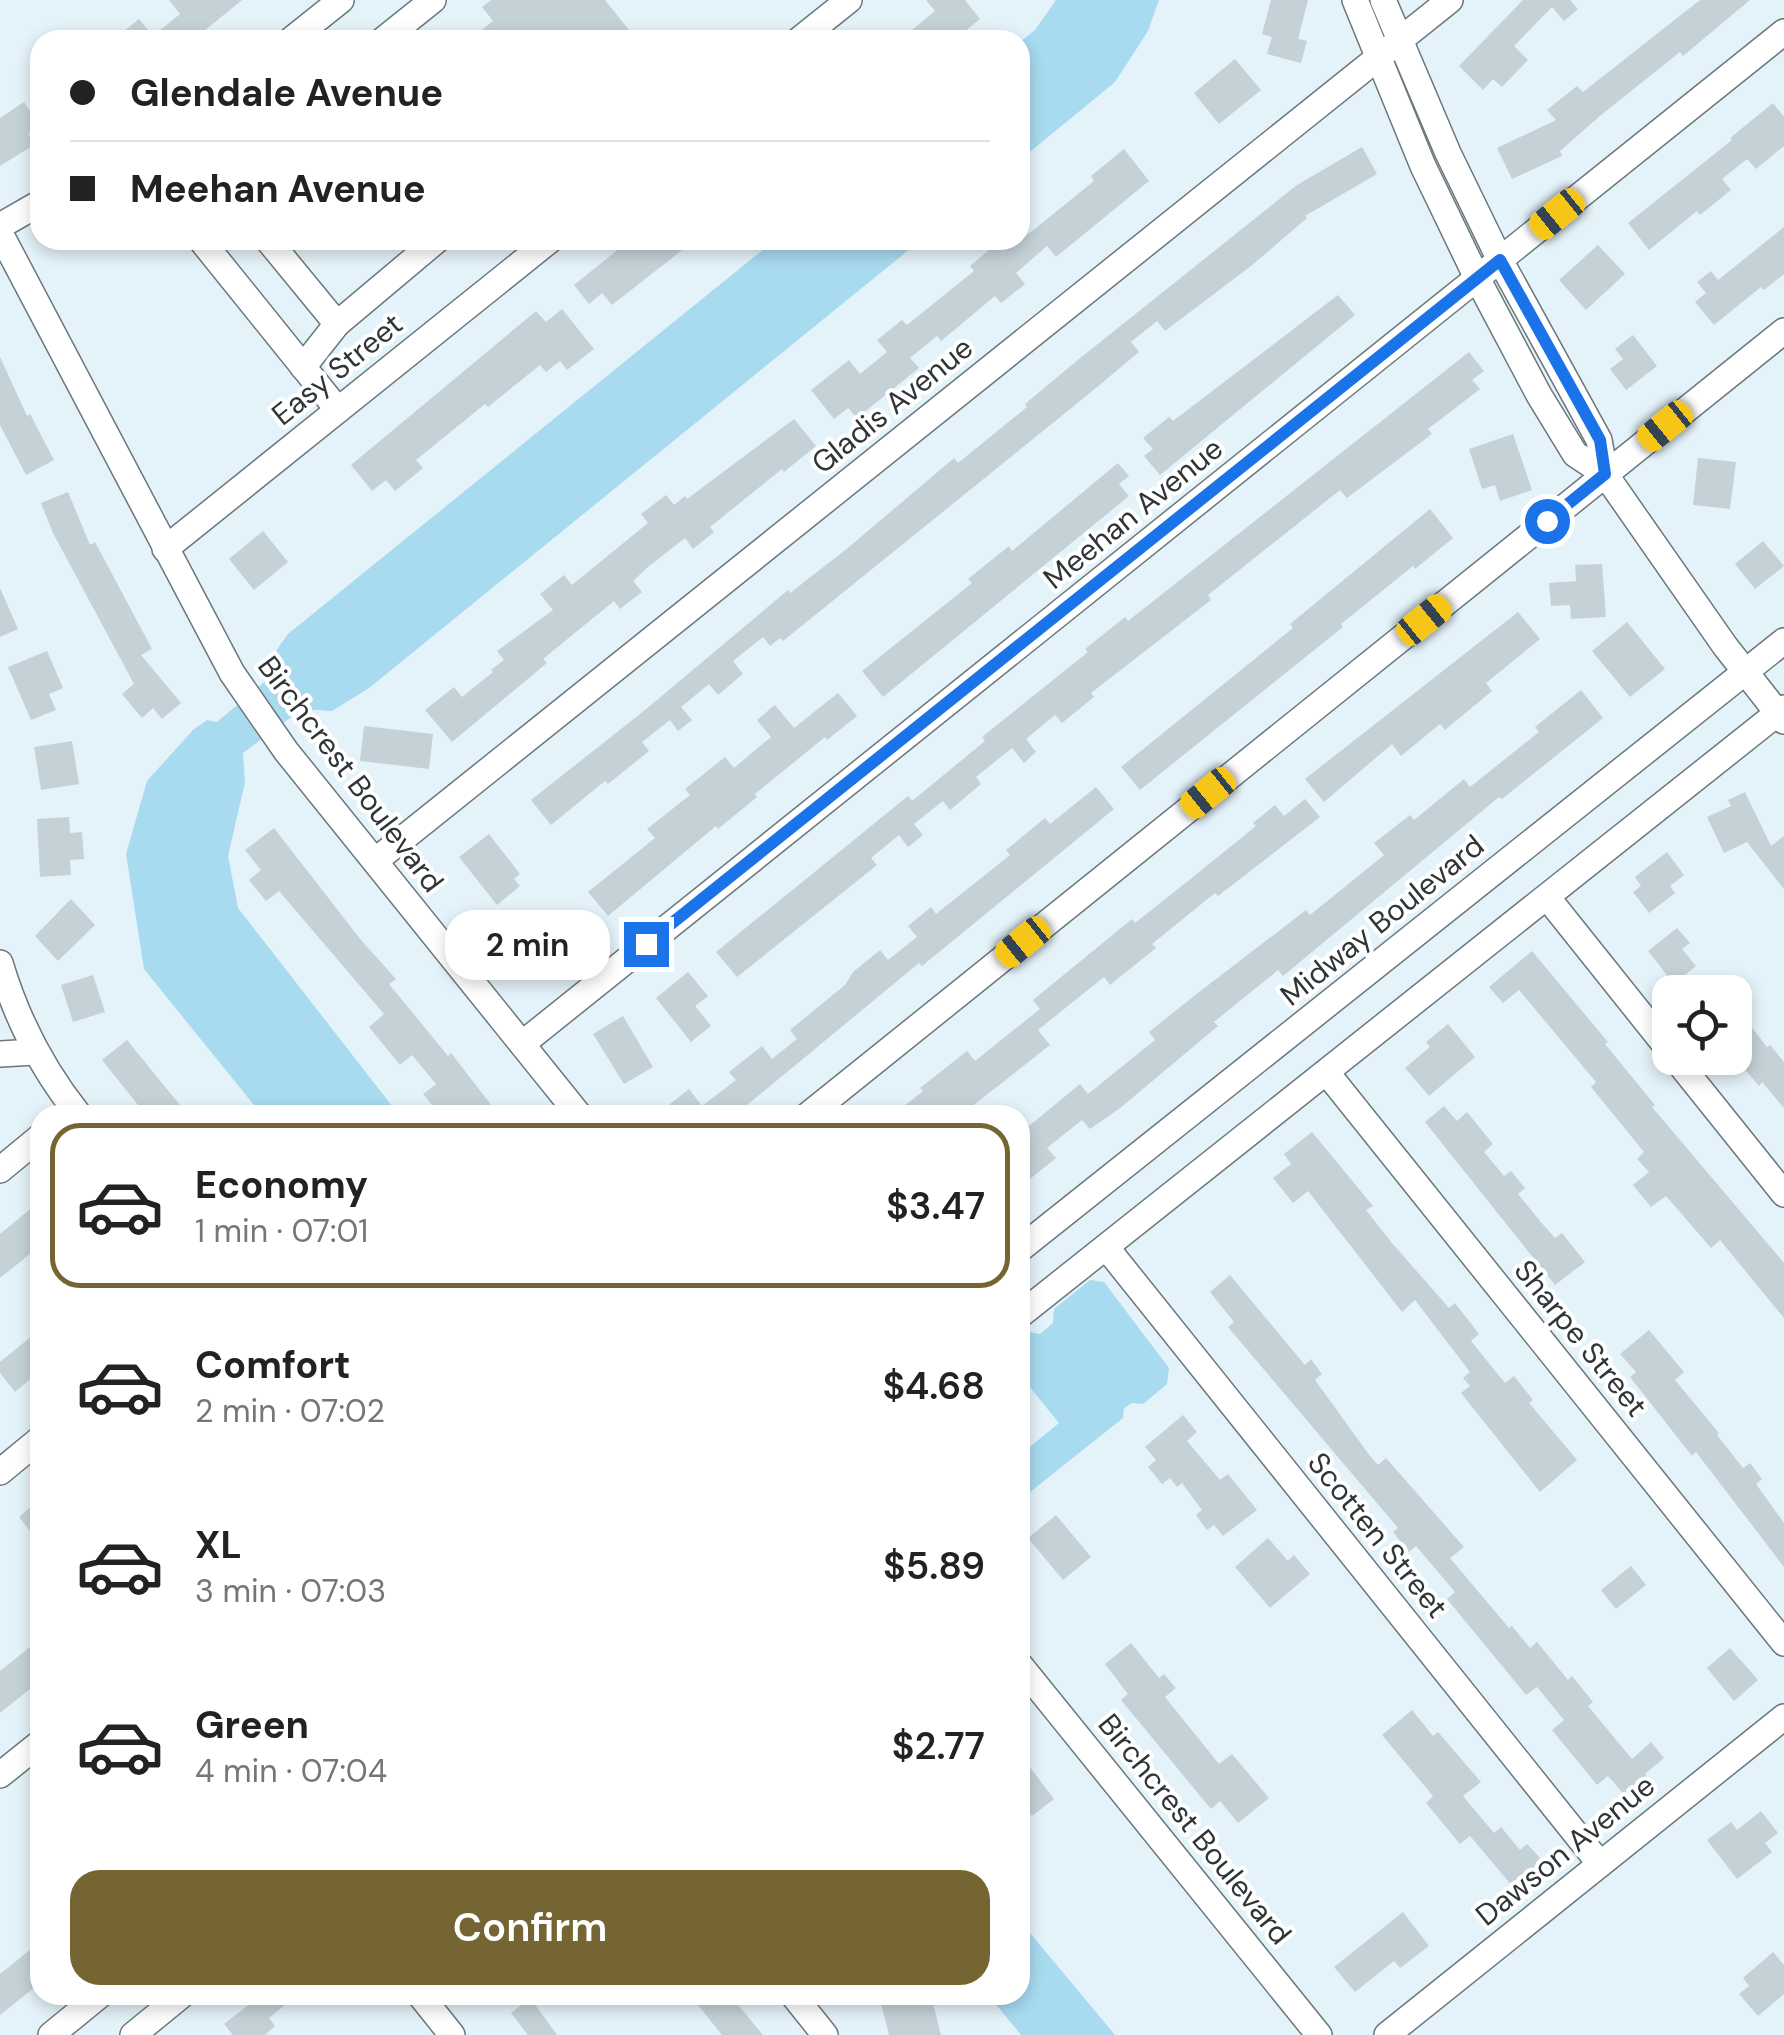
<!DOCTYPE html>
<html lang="en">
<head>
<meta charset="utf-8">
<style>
	body { margin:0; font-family:"DM Sans",sans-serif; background:#f6f6f6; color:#222; height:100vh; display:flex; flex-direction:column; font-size:38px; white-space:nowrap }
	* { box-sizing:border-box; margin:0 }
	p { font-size:32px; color:#767676 }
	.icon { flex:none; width:55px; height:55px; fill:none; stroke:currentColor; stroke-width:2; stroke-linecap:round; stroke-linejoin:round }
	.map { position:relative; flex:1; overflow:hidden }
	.panel { position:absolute; left:30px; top:1105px; width:1000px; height:900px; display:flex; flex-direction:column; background:#fff; border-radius:30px; box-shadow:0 5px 15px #0003 }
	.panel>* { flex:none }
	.hud { position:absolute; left:30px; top:30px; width:1000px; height:220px; border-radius:30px; box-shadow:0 5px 15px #0003; display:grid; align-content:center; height:220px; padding:0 40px; background:#fff }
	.tools { position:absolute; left:1652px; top:975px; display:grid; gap:20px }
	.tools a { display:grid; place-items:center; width:100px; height:100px; border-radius:20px; background:#fff; box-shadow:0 5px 15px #0003; font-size:50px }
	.end { position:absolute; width:45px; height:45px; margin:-22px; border:12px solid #1a73e8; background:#fff; box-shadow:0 0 0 5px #fff }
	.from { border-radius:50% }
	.bubble { position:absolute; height:70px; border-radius:30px; background:#fff; box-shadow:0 5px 15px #0003; font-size:32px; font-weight:600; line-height:70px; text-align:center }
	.car { position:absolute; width:30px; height:60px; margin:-30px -15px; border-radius:12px; box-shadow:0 0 8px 2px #0007; background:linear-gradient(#f5c518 24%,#345 0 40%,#f5c518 0 76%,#345 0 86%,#f5c518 0) }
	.hud b { display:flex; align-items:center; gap:35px; height:95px; font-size:38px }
	.hud b+b { border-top:2px solid #e0e0e0 }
	.hud i { width:25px; height:25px; background:#222 }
	ul { padding:18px 0 0; list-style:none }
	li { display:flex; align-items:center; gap:30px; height:165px; margin:0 20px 15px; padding:0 20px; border:5px solid transparent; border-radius:30px }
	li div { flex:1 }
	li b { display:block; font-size:38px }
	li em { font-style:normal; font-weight:600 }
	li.active { border-color:#756533 }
	li>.icon { width:90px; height:90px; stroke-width:1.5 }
	.cta { display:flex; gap:20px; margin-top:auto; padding:20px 40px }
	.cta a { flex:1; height:115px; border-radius:30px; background:#756533; color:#fff; font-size:40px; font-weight:600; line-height:115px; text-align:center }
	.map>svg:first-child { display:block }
	.water { fill:#a8daf0 }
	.building { fill:#c4d2d8 }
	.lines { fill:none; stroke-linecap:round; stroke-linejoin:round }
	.minor-casing { stroke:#6a777c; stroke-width:28 }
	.minor { stroke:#fff; stroke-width:25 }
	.route { stroke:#1a73e8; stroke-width:12 }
	.labels { text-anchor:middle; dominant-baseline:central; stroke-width:8; stroke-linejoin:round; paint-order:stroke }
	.street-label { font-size:30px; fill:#303638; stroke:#fff }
</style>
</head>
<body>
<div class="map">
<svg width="1784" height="2035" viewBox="0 0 1784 2035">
	<rect width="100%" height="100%" fill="#e4f2f9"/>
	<g class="water">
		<polygon points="1056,0 1159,0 1148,31 1115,82 1020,160 1020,42 1035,30"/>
		<polygon points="775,240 921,240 369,688 332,711 302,709 243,753 245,782 228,856 238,908 399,1115 262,1115 144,969 126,854 147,781 193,730 207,720 217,722 276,672 273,655 288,634"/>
		<polygon points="1090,1280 1104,1282 1169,1368 1167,1384 1143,1404 1132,1403 1124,1408 1123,1418 1020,1500 1020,1455 1059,1423 1020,1375 1020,1338 1028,1332 1040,1334 1053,1323 1054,1309"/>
		<polygon points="1020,1921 1115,2035 1021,2035 988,1995 1020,1995"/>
	</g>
	<g class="building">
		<polygon points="169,0 242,0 193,40 113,40 139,19 153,36 180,14"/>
		<polygon points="491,0 605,0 637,40 469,40 493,21 482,7"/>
		<polygon points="926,0 965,0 980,19 954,40 900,40 935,11"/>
		<polygon points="1271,0 1308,0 1298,39 1307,41 1301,63 1267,54 1272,37 1262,34"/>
		<polygon points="1523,0 1570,0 1578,9 1564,21 1552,7 1514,46 1528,60 1502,87 1493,79 1483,90 1459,66"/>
		<polygon points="1700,0 1750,0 1683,56 1680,52 1601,115 1560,151 1562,156 1512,179 1497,148 1556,120 1547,110 1577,86 1583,92"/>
		<polygon points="1235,59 1261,90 1219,124 1194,93"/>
		<polygon points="24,102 40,127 28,134 34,145 0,166 0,118"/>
		<polygon points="1773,103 1784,117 1784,146 1756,169 1747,159 1722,179 1731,190 1700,215 1697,211 1649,250 1628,223 1732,140 1730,138"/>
		<polygon points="1362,147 1377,174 1305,216 1307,218 1251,266 1165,331 1157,321 1131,342 1139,352 1085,397 783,641 780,638 770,646 763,637 733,661 743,674 718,695 709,684 681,707 692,720 678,731 670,720 642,742 649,751 608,784 605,781 551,825 531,800 645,710 788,590 790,593 849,547 954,458 958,463 1027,407 1025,404 1079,359 1297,185"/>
		<polygon points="1124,149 1149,181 1056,257 1047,246 1016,273 1025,284 1001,303 995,296 941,341 937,336 910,358 919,368 857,418 848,408 834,419 811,390 849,360 860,374 887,352 877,340 902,320 907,325 974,271 970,266 1001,240 1021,240 1094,181 1091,176"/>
		<polygon points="1784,227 1784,274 1764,290 1761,287 1714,325 1695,302 1706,293 1697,282 1711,271 1718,280"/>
		<polygon points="630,240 695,240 612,305 602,293 589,304 574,285"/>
		<polygon points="1598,245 1625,274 1586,310 1559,280"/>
		<polygon points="1338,295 1355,315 1160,475 1144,456 1153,449 1143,438 1169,417 1173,421"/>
		<polygon points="562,309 594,349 567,370 560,361 546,372 540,365 488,407 485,404 416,460 423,468 395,491 386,480 372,491 351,465 536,311 546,322"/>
		<polygon points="1633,335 1657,366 1626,390 1610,369 1623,359 1615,349"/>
		<polygon points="1469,352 1484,371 1472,380 1480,389 1428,429 1432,434 1347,498 1340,490 1208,595 1211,600 1091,693 1094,697 1062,723 1055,715 1026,739 1036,752 1024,763 1012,748 976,777 981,784 950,810 943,801 914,824 923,835 908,847 899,835 871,858 877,865 737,977 716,952 908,796 912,801 985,741 982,737 1088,652 1085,649 1125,617 1128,621"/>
		<polygon points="0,357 27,416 30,414 54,460 26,475 0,425"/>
		<polygon points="794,419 816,446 784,472 782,469 710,527 714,532 693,549 685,538 648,567 633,581 642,592 620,609 614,601 543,659 547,663 452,742 425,710 454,687 462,697 493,672 491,670 504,660 497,651 553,610 540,594 564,575 572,585 648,523 641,514 666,495 674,505 685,496 687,499"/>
		<polygon points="1513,434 1532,490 1500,501 1495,485 1482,489 1469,449"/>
		<polygon points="1698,458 1736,462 1730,509 1693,505"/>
		<polygon points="1118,463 1129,476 1119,484 1129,496 883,697 862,671 972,583 968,579 1009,546 1012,551"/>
		<polygon points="68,492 90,545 95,542 152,649 141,655 181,703 162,719 153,708 142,718 122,694 134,684 53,533 41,503"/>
		<polygon points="1430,509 1453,538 1415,569 1413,566 1341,624 1343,627 1140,790 1121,767 1293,628 1290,624"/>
		<polygon points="263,531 288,562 254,590 229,559"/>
		<polygon points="1763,541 1784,566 1755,589 1735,564"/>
		<polygon points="1602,564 1606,617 1571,619 1570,605 1551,606 1549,583 1576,581 1575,565"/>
		<polygon points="0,588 18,629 0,637"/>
		<polygon points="1518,612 1540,639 1486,683 1492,691 1445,730 1440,724 1401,756 1392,744 1324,802 1305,779"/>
		<polygon points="1627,622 1665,669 1630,697 1592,651"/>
		<polygon points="47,651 63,688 49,694 56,710 31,720 8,667"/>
		<polygon points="1581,690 1603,718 1502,799 1499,797 1283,976 1278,970 1214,1022 1218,1026 1119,1109 1090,1129 1082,1120 1047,1148 1056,1158 1020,1187 1020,1115 1029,1126 1080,1084 1088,1094 1155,1040 1149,1032 1194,996 1306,910 1310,915 1373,864 1384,855 1374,843 1410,815 1414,820 1464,779 1470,787 1539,732 1535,727"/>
		<polygon points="838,693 857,716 827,740 825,737 755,794 757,797 718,829 716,826 608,916 588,892 655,838 647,829 690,795 685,789 725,757 734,768 771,737 757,720 775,705 794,728"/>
		<polygon points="364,726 433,734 429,769 360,761"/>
		<polygon points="72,741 79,784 41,790 34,747"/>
		<polygon points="1096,787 1114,809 922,966 919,963 735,1115 656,1115 689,1089 702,1106 736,1080 729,1072 762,1046 772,1059 797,1039 790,1030 845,985 853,972 880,950 888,960 917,937 908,926 931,907 936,914 1010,855 1006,850 1045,818 1050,824"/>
		<polygon points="1745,792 1771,846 1784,836 1784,889 1747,842 1724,853 1707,817 1731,806 1728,800"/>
		<polygon points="1305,799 1320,817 1218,896 1215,893 1152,944 1156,948 1110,985 1104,977 1038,1030 1050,1045 961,1115 893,1115 923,1091 920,1088 967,1051 975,1061 1040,1009 1033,1000 1132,919 1135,923 1188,881 1256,826 1253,823 1275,805 1284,816"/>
		<polygon points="69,817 70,833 82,832 84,859 70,860 71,875 40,877 37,819"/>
		<polygon points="274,828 361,940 396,979 389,984 448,1056 451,1053 499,1115 440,1115 423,1094 436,1084 412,1055 400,1065 369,1027 384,1014 279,891 266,901 249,880 261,870 245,850"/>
		<polygon points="489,834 520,874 514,879 520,886 497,905 459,857"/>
		<polygon points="1667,852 1684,875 1670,886 1675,893 1649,913 1633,892 1641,886 1635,877"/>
		<polygon points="71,899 95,925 58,961 35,936"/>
		<polygon points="521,915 567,919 564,959 518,955"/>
		<polygon points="1677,928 1690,943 1682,949 1696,966 1674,984 1648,951"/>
		<polygon points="1532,951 1608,1042 1605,1044 1655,1105 1652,1107 1784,1263 1784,1318 1720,1240 1711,1248 1666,1196 1651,1207 1633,1185 1649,1172 1637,1159 1644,1152 1591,1087 1596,1082 1519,990 1503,1003 1489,987"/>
		<polygon points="688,972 708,996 695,1006 711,1026 691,1042 656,998"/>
		<polygon points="93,975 105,1012 73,1022 61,985"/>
		<polygon points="1735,1006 1767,1047 1770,1045 1784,1062 1784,1108 1762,1082 1759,1086 1735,1058"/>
		<polygon points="623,1016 653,1067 624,1084 593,1034"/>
		<polygon points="1448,1024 1475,1057 1429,1096 1405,1068 1430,1047 1426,1042"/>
		<polygon points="127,1040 188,1115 146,1115 102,1060"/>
		<polygon points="1444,1106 1457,1121 1467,1112 1493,1144 1484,1152 1504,1176 1511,1171 1525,1188 1518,1194 1540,1221 1555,1238 1562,1233 1585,1262 1555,1285 1425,1122"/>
		<polygon points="1312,1132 1373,1206 1366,1210 1392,1243 1449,1308 1455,1303 1479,1334 1471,1341 1505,1383 1514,1376 1533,1400 1529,1403 1577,1460 1540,1492 1461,1393 1470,1386 1463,1378 1470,1372 1415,1300 1402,1312 1308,1191 1293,1203 1273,1178 1291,1164 1284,1154"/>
		<polygon points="40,1201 40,1246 0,1278 0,1234"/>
		<polygon points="1230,1275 1305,1365 1311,1359 1322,1374 1315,1380 1370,1456 1378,1465 1386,1458 1464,1547 1450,1558 1509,1628 1512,1626 1530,1648 1537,1642 1568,1680 1572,1676 1593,1702 1588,1706 1632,1759 1651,1742 1664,1758 1645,1774 1650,1781 1628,1799 1608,1776 1597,1785 1552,1730 1564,1720 1537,1687 1526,1695 1447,1599 1455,1592 1416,1546 1409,1552 1393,1532 1398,1528 1228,1327 1234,1322 1210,1292"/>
		<polygon points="1649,1330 1684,1372 1675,1380 1719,1433 1717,1435 1743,1468 1750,1463 1762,1479 1756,1484 1784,1523 1784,1567 1696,1452 1692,1456 1630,1377 1636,1372 1620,1354"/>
		<polygon points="32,1336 40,1346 40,1371 15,1392 0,1373 0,1362"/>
		<polygon points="1183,1415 1197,1432 1187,1441 1220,1480 1228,1474 1257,1510 1223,1536 1214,1525 1207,1530 1196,1515 1202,1510 1182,1483 1177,1487 1170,1478 1162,1484 1148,1467 1156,1460 1145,1447"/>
		<polygon points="40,1499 40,1543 19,1517"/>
		<polygon points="1056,1515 1091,1557 1063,1580 1028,1538"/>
		<polygon points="1268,1538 1288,1561 1294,1555 1310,1574 1270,1608 1235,1567"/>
		<polygon points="1631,1566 1646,1585 1616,1609 1601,1590"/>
		<polygon points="40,1639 40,1681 0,1713 0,1671"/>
		<polygon points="1131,1643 1159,1678 1164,1674 1176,1688 1165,1697 1219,1764 1232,1754 1269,1798 1238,1823 1220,1801 1211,1809 1121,1700 1128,1694 1105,1664"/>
		<polygon points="1730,1648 1758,1680 1734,1701 1707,1668"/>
		<polygon points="1412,1710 1433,1736 1438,1732 1481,1782 1463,1796 1494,1833 1501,1827 1520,1850 1527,1844 1543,1861 1513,1887 1470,1836 1460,1844 1426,1803 1433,1796 1382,1735"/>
		<polygon points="1020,1754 1054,1799 1032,1816 1020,1801"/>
		<polygon points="1761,1811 1778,1833 1765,1843 1772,1852 1737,1879 1707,1840 1731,1822 1737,1830"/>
		<polygon points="1403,1912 1429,1946 1400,1968 1394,1961 1355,1992 1334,1967"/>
		<polygon points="40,1942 40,1983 0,2015 0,1974"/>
		<polygon points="1773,1952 1784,1965 1784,1994 1758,2016 1739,1994 1749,1986 1743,1978"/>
		<polygon points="261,1995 297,1995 269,2018 275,2026 265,2035 233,2035 224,2024"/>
		<polygon points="690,1995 730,1995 763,2035 722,2035"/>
		<polygon points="879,1995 931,1995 941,2035 889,2035"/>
		<polygon points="530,1998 547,2021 557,2035 528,2035 511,2013"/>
	</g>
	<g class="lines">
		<defs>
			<g id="minor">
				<polyline points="1355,0 1423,166 1477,278 1539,395 1575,454 1605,474 1725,646 1784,721"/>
				<polyline points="1383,0 1448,153 1500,260 1599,440 1605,474"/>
				<polyline points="291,40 341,0"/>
				<polyline points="383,40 433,0"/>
				<polyline points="799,40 849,0"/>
				<polyline points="0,226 40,203"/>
				<polyline points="0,233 232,673 286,751 579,1115"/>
				<polyline points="201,240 338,410"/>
				<polyline points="268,240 337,324 303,367"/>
				<polyline points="337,324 437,240"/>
				<polyline points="165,549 550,240"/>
				<polyline points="375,861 1450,0"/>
				<polyline points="1547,897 1670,1051"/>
				<path d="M0,963C17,1020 42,1069 79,1115"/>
				<polyline points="522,1044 1784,32"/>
				<polyline points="0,1054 35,1052"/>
				<polyline points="1675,1058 1784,1194"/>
				<polyline points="1327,1073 1784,1643"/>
				<polyline points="808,1115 1784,331"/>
				<polyline points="0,1170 40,1137"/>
				<polyline points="1106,1247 1600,1864"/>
				<polyline points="1020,1249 1784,641"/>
				<polyline points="1020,1315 1784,708"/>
				<polyline points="0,1472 40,1439"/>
				<polyline points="1020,1665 1319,2035"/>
				<polyline points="0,1775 40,1743"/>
				<polyline points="420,1995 452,2035"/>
				<polyline points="793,1995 825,2035"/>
				<polyline points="51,2035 100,1995"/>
				<polyline points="133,2035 182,1995"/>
				<polyline points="1387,2035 1784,1717"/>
			</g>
		</defs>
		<use href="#minor" class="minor-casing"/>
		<use href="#minor" class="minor"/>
	</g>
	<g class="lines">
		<polyline class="route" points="646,944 1500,260 1600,440 1605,474 1547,521"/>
	</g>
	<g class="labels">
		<g class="street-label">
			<text transform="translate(337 369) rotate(-39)">Easy Street</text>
			<text transform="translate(892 405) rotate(-39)">Gladis Avenue</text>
			<text transform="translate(1133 513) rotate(-39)">Meehan Avenue</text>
			<text transform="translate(351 774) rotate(53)">Birchcrest Boulevard</text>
			<text transform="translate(1382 920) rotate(-39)">Midway Boulevard</text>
			<text transform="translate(1581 1338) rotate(51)">Sharpe Street</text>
			<text transform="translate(1378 1535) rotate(51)">Scotten Street</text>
			<text transform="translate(1195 1829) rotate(51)">Birchcrest Boulevard</text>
			<text transform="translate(1565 1850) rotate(-39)">Dawson Avenue</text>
		</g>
	</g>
</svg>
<div class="tools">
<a><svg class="icon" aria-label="locate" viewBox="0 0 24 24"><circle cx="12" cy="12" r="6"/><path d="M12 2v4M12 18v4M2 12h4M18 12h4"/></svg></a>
</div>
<i class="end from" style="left:1547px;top:521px"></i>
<i class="end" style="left:646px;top:944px"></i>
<div class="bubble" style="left:445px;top:910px;width:165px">2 min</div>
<i class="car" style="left:1557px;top:214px;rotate:231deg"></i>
<i class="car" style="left:1665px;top:426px;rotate:231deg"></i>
<i class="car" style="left:1424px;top:620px;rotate:51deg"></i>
<i class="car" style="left:1208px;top:793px;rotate:231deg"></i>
<i class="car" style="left:1023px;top:942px;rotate:231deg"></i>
<div class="hud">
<b><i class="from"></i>Glendale Avenue</b>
<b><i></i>Meehan Avenue</b>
</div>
<section class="panel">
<ul>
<li class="active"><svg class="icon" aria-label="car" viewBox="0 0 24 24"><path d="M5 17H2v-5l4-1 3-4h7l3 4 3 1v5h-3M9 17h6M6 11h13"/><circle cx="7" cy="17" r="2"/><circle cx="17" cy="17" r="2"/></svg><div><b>Economy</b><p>1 min · 07:01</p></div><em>$3.47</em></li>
<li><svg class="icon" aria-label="car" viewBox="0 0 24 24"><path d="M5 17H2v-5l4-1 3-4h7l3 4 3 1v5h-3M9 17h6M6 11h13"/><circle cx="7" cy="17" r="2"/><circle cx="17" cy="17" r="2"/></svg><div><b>Comfort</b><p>2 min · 07:02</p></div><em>$4.68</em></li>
<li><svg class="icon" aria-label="car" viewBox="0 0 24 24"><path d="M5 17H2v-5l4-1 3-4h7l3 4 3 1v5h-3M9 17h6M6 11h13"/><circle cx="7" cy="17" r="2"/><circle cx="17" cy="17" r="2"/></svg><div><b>XL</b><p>3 min · 07:03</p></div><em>$5.89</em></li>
<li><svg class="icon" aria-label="car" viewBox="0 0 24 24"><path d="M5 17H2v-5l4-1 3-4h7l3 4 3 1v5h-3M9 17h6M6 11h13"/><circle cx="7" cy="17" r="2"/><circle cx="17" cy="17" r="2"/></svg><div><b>Green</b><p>4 min · 07:04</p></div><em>$2.77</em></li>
</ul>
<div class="cta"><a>Confirm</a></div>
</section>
</div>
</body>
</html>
